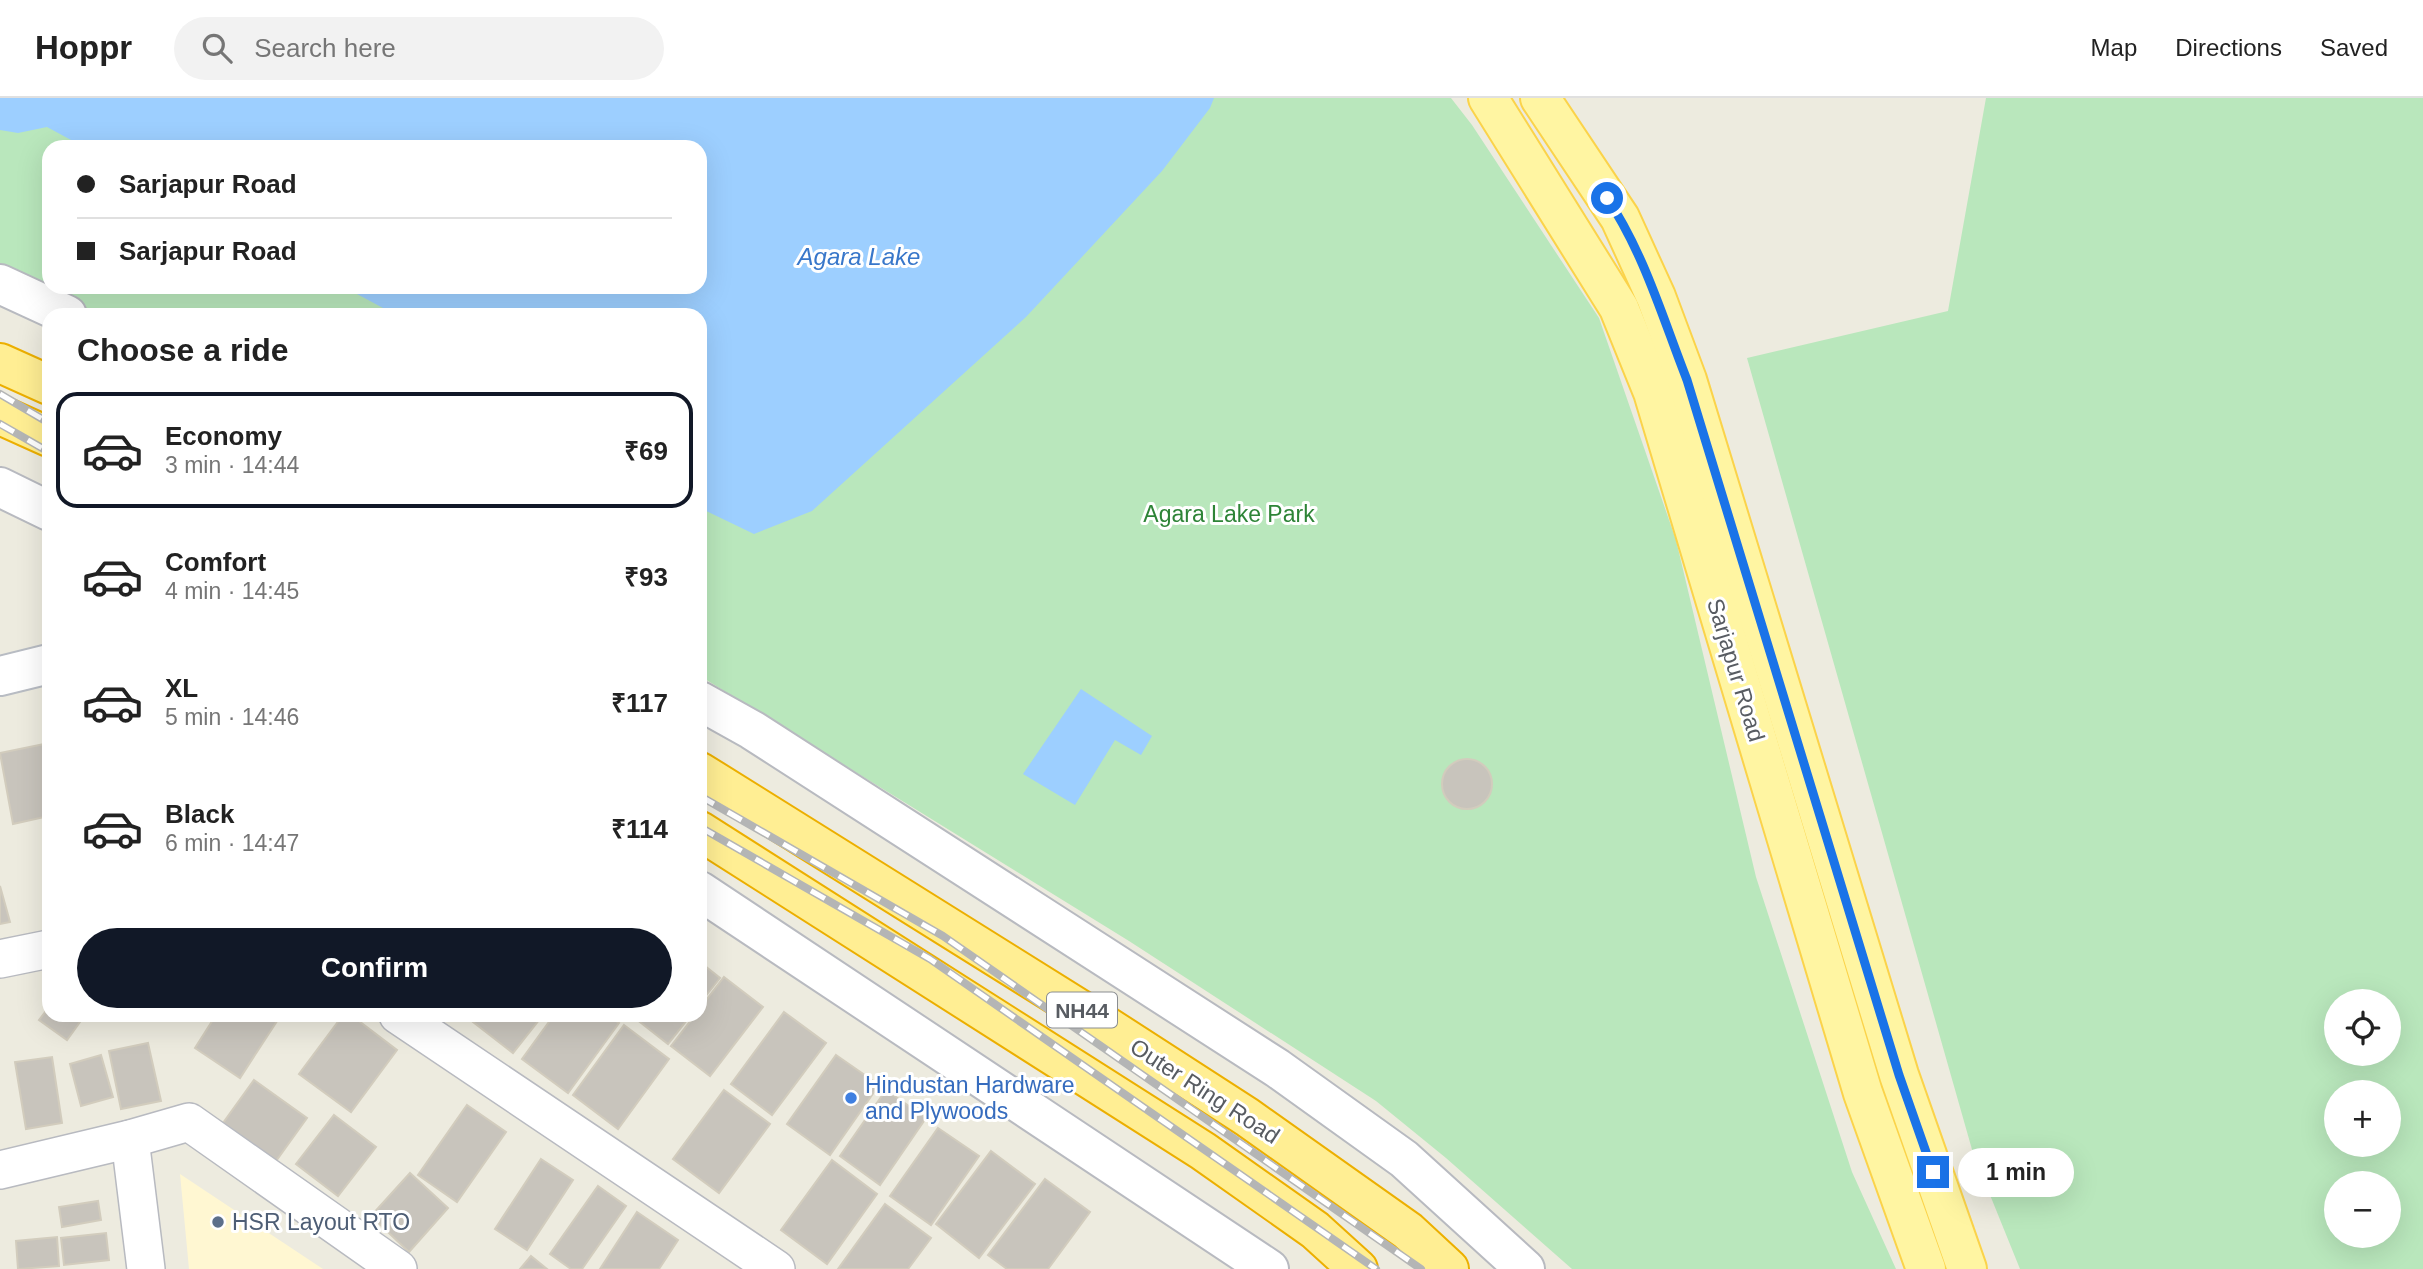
<!DOCTYPE html>
<html lang="en">
<head>
<meta charset="utf-8">
<style>
	body { margin:0; font-family:Arial,sans-serif; background:#f2f2f2; color:#222; height:100vh; display:flex; flex-direction:column; font-size:26px; white-space:nowrap }
	* { box-sizing:border-box; margin:0 }
	p { font-size:23px; color:#767676 }
	.icon { flex:none; width:38px; height:38px; fill:none; stroke:currentColor; stroke-width:2; stroke-linecap:round; stroke-linejoin:round }
	.map { position:relative; flex:1; overflow:hidden }
	.details { position:absolute; left:42px; top:210px; width:665px; height:714px; display:flex; flex-direction:column; background:#fff; border-radius:21px; box-shadow:0 7px 28px #0002 }
	.details>* { flex:none }
	.top-card { position:absolute; left:42px; top:42px; width:665px; height:154px; border-radius:21px; box-shadow:0 7px 28px #0002; display:grid; align-content:center; height:154px; padding:0 35px; background:#fff }
	.tools { position:absolute; left:2324px; top:891px; display:grid; gap:14px }
	.tools a { display:grid; place-items:center; width:77px; height:77px; border-radius:50%; background:#fff; box-shadow:0 7px 28px #0002; font-size:35px }
	.end { position:absolute; width:32px; height:32px; margin:-16px; border:9px solid #1a73e8; background:#fff; box-shadow:0 0 0 4px #fff }
	.from { border-radius:50% }
	.bubble { position:absolute; height:49px; border-radius:24px; background:#fff; box-shadow:0 7px 28px #0002; font-size:23px; font-weight:600; line-height:49px; text-align:center }
	.top-card b { display:flex; align-items:center; gap:24px; height:66px; font-size:26px }
	.top-card b+b { border-top:2px solid #e0e0e0 }
	.top-card i { width:18px; height:18px; background:#222 }
	ul { padding:0; list-style:none }
	li { display:flex; align-items:center; gap:21px; height:116px; margin:0 14px 10px; padding:0 21px; border:4px solid transparent; border-radius:21px }
	li div { flex:1 }
	li b { display:block; font-size:26px }
	li em { font-style:normal; font-weight:600 }
	li.on { border-color:#111827 }
	li>.icon { width:63px; height:63px; stroke-width:1.5 }
	h2 { padding:0 35px; font-size:32px; line-height:84px }
	.button { display:flex; gap:14px; margin-top:auto; padding:14px 35px }
	.button a { flex:1; height:80px; border-radius:42px; background:#111827; color:#fff; font-size:28px; font-weight:600; line-height:80px; text-align:center }
	header { display:flex; align-items:center; gap:42px; box-sizing:border-box; height:98px; padding:0 35px; background:#fff; border-bottom:2px solid #e0e0e0 }
	header strong { font-size:33px }
	nav { display:flex; gap:38px; margin-inline-start:auto; font-size:24px }
	.search { width:490px; height:63px; background:#f2f2f2; display:flex; align-items:center; gap:18px; box-sizing:border-box; padding:0 24px; border-radius:38px; color:#767676; font-size:26px }
	.map>svg:first-child { display:block }
	.commercial { fill:#fff7d2 }
	.green { fill:#b9e7bc; fill-rule:evenodd }
	.water { fill:#9dcfff }
	.building { fill:#c8c4bc; stroke:#d2ccbd; stroke-width:2 }
	.lines { fill:none; stroke-linecap:round; stroke-linejoin:round }
	.minor-casing { stroke:#b8bac0; stroke-width:40 }
	.tertiary-casing { stroke:#b8bac0; stroke-width:42 }
	.secondary-casing { stroke:#b8bcc3; stroke-width:42 }
	.primary-casing { stroke:#fbd34a; stroke-width:42 }
	.trunk-casing { stroke:#ecaf00; stroke-width:42 }
	.minor { stroke:#fff; stroke-width:37 }
	.tertiary { stroke:#fff; stroke-width:38 }
	.secondary { stroke:#fff; stroke-width:38 }
	.primary { stroke:#fff5a2; stroke-width:38 }
	.trunk { stroke:#ffee93; stroke-width:38 }
	.rail-casing { stroke:#b4b5b5; stroke-width:8 }
	.rail { stroke:#fff; stroke-width:5; stroke-dasharray:16; stroke-linecap:butt }
	.route { stroke:#1a73e8; stroke-width:9 }
	.shop-dot { fill:#3f7fe0; stroke:#fff; stroke-width:2.5 }
	.service-dot { fill:#5c6f8a; stroke:#fff; stroke-width:2.5 }
	.labels { text-anchor:middle; dominant-baseline:central; stroke-width:6; stroke-linejoin:round; paint-order:stroke }
	.shield { fill:#fff; stroke:#8a8d91; stroke-width:2 }
	.shield-label { font-size:21px; font-weight:bold; fill:#585c62 }
	.park-label { font-size:23px; fill:#2e8437; stroke:#fff }
	.street-label { font-size:23px; fill:#585c62; stroke:#fff }
	.shop-label { font-size:23px; fill:#366cbe; stroke:#fff; text-anchor:start }
	.service-label { font-size:23px; fill:#4e5e75; stroke:#fff; text-anchor:start }
	.water-label { font-size:24px; font-style:italic; fill:#3877ca; stroke:#fff }
</style>
</head>
<body>
<header>
<strong>Hoppr</strong>
<div class="search"><svg class="icon" aria-label="search" viewBox="0 0 24 24"><circle cx="10" cy="10" r="6"/><path d="M15 15l6 6"/></svg>Search here</div>
<nav><a>Map</a><a>Directions</a><a>Saved</a></nav>
</header>
<div class="map">
<svg width="2423" height="1171" viewBox="0 0 2423 1171">
	<rect width="100%" height="100%" fill="#edebdf"/>
	<polygon class="commercial" points="180,1076 323,1171 189,1171"/>
	<g class="green">
		<path d="M0,0H1451L1472,27L1599,220L1676,442L1756,779L1852,1074L1896,1171H1572L1446,1060L1376,1003L1129,843L700,578V217H82L0,179ZM49,49H700V189H49Z"/>
		<path d="M1986,0H2423V1171H2020L1973,1055L1747,260L1948,213ZM2389,903V956H2336V903ZM2336,994H2389V1046H2336ZM2336,1085H2389V1138H2336Z"/>
	</g>
	<g class="water">
		<polygon points="0,0 1214,0 1210,10 1162,73 1026,219 812,413 754,436 700,410 700,217 396,217 344,189 700,189 700,49 84,49 47,29 18,35 0,32"/>
		<polygon points="1081,591 1152,638 1141,657 1115,642 1075,707 1023,676"/>
	</g>
	<g class="building">
		<polygon points="49,645 49,718 13,726 0,655"/>
		<circle cx="1467" cy="686" r="25"/>
		<polygon points="0,788 10,824 0,826"/>
		<polygon points="700,864 720,880 700,905"/>
		<polygon points="724,879 763,909 710,978 671,948 695,917 700,917 700,910"/>
		<polygon points="49,909 49,917 85,917 67,942 39,922"/>
		<polygon points="784,914 826,945 772,1017 731,986"/>
		<polygon points="216,917 281,917 240,980 195,950"/>
		<polygon points="343,917 351,917 397,952 351,1014 299,976"/>
		<polygon points="464,917 543,917 513,955"/>
		<polygon points="554,917 607,917 619,925 568,995 522,961"/>
		<polygon points="631,917 691,917 668,946"/>
		<polygon points="624,927 669,961 618,1031 573,997"/>
		<polygon points="148,945 161,1003 121,1011 109,953"/>
		<polygon points="101,957 113,999 81,1008 70,966"/>
		<polygon points="836,957 879,987 830,1057 787,1026"/>
		<polygon points="52,959 62,1025 26,1031 15,964"/>
		<polygon points="254,982 307,1020 276,1063 223,1025"/>
		<polygon points="724,992 770,1026 719,1095 673,1061"/>
		<polygon points="886,992 926,1020 880,1087 840,1058"/>
		<polygon points="467,1007 506,1034 457,1104 418,1077"/>
		<polygon points="334,1017 376,1049 338,1098 296,1066"/>
		<polygon points="938,1030 979,1058 931,1127 890,1098"/>
		<polygon points="991,1053 1035,1086 979,1160 936,1126"/>
		<polygon points="541,1061 573,1082 527,1152 495,1131"/>
		<polygon points="832,1062 877,1096 827,1166 781,1132"/>
		<polygon points="410,1075 448,1110 409,1154 371,1118"/>
		<polygon points="1045,1081 1090,1114 1048,1171 1007,1171 988,1157"/>
		<polygon points="598,1088 626,1108 582,1171 571,1171 550,1156"/>
		<polygon points="98,1103 101,1122 62,1129 59,1109"/>
		<polygon points="885,1106 931,1140 908,1171 838,1171"/>
		<polygon points="637,1114 678,1142 659,1171 600,1171"/>
		<polygon points="106,1135 109,1162 64,1167 61,1140"/>
		<polygon points="57,1139 59,1168 18,1171 16,1143"/>
		<polygon points="531,1158 547,1171 520,1171"/>
	</g>
	<g class="lines">
		<defs>
			<g id="minor">
				<polyline points="0,861 49,851"/>
				<polyline points="398,917 776,1171"/>
				<polyline points="130,1041 146,1171"/>
				<polyline points="0,1072 130,1041 189,1024 398,1171"/>
			</g>
			<g id="tertiary">
				<polyline points="0,186 67,217"/>
				<polyline points="0,389 49,413"/>
				<polyline points="700,603 752,632 1277,970 1404,1061 1525,1171"/>
				<polyline points="700,793 1269,1171"/>
			</g>
			<polyline id="secondary" points="0,578 49,566"/>
			<g id="primary">
				<polyline points="1488,0 1619,210 1653,294 1863,995 1926,1171"/>
				<polyline points="1540,0 1620,120 1656,199 1687,282 1899,977 1967,1171"/>
			</g>
			<g id="trunk">
				<polyline points="0,265 49,287"/>
				<polyline points="0,317 49,339"/>
				<polyline points="700,674 1097,922 1247,1019 1408,1133 1449,1171"/>
				<polyline points="700,733 1203,1053 1315,1132 1358,1171"/>
			</g>
		</defs>
		<use href="#minor" class="minor-casing"/>
		<use href="#tertiary" class="tertiary-casing"/>
		<use href="#secondary" class="secondary-casing"/>
		<use href="#primary" class="primary-casing"/>
		<use href="#trunk" class="trunk-casing"/>
		<use href="#minor" class="minor"/>
		<use href="#tertiary" class="tertiary"/>
		<use href="#secondary" class="secondary"/>
		<use href="#primary" class="primary"/>
		<use href="#trunk" class="trunk"/>
		<defs>
			<g id="rail">
				<polyline points="0,296 49,325"/>
				<polyline points="0,326 49,354"/>
				<polyline points="700,698 943,838 1421,1171"/>
				<polyline points="700,729 930,861 1376,1171"/>
			</g>
		</defs>
		<use href="#rail" class="rail-casing"/>
		<use href="#rail" class="rail"/>
	</g>
	<g class="lines">
		<path class="route" d="M1607,100C1644,155 1663,221 1687,282L1899,977L1933,1074"/>
	</g>
	<circle class="shop-dot" cx="851" cy="1000" r="7"/>
	<circle class="service-dot" cx="218" cy="1124" r="7"/>
	<g class="labels">
		<rect class="shield" x="1047" y="894.5" width="70" height="35" rx="5"/>
		<g class="shield-label">
			<text x="1082" y="912">NH44</text>
		</g>
		<g class="park-label">
			<text x="1229" y="416">Agara Lake Park</text>
		</g>
		<g class="street-label">
			<text transform="translate(1736 572) rotate(73)">Sarjapur Road</text>
			<text transform="translate(1205 993) rotate(33)">Outer Ring Road</text>
		</g>
		<g class="shop-label">
			<text x="865" y="987">Hindustan Hardware<tspan x="865" dy="26">and Plywoods</tspan></text>
		</g>
		<g class="service-label">
			<text x="232" y="1124">HSR Layout RTO</text>
		</g>
		<g class="water-label">
			<text x="859" y="158">Agara Lake</text>
		</g>
	</g>
</svg>
<div class="tools">
<a><svg class="icon" aria-label="locate" viewBox="0 0 24 24"><circle cx="12" cy="12" r="6"/><path d="M12 2v4M12 18v4M2 12h4M18 12h4"/></svg></a>
<a>+</a>
<a>−</a>
</div>
<i class="end from" style="left:1607px;top:100px"></i>
<i class="end" style="left:1933px;top:1074px"></i>
<div class="bubble" style="left:1958px;top:1050px;width:116px">1 min</div>
<div class="top-card">
<b><i class="from"></i>Sarjapur Road</b>
<b><i></i>Sarjapur Road</b>
</div>
<section class="details">
<h2>Choose a ride</h2>
<ul>
<li class="on"><svg class="icon" aria-label="car" viewBox="0 0 24 24"><path d="M5 17H2v-5l4-1 3-4h7l3 4 3 1v5h-3M9 17h6M6 11h13"/><circle cx="7" cy="17" r="2"/><circle cx="17" cy="17" r="2"/></svg><div><b>Economy</b><p>3 min · 14:44</p></div><em>₹69</em></li>
<li><svg class="icon" aria-label="car" viewBox="0 0 24 24"><path d="M5 17H2v-5l4-1 3-4h7l3 4 3 1v5h-3M9 17h6M6 11h13"/><circle cx="7" cy="17" r="2"/><circle cx="17" cy="17" r="2"/></svg><div><b>Comfort</b><p>4 min · 14:45</p></div><em>₹93</em></li>
<li><svg class="icon" aria-label="car" viewBox="0 0 24 24"><path d="M5 17H2v-5l4-1 3-4h7l3 4 3 1v5h-3M9 17h6M6 11h13"/><circle cx="7" cy="17" r="2"/><circle cx="17" cy="17" r="2"/></svg><div><b>XL</b><p>5 min · 14:46</p></div><em>₹117</em></li>
<li><svg class="icon" aria-label="car" viewBox="0 0 24 24"><path d="M5 17H2v-5l4-1 3-4h7l3 4 3 1v5h-3M9 17h6M6 11h13"/><circle cx="7" cy="17" r="2"/><circle cx="17" cy="17" r="2"/></svg><div><b>Black</b><p>6 min · 14:47</p></div><em>₹114</em></li>
</ul>
<div class="button"><a>Confirm</a></div>
</section>
</div>
</body>
</html>
